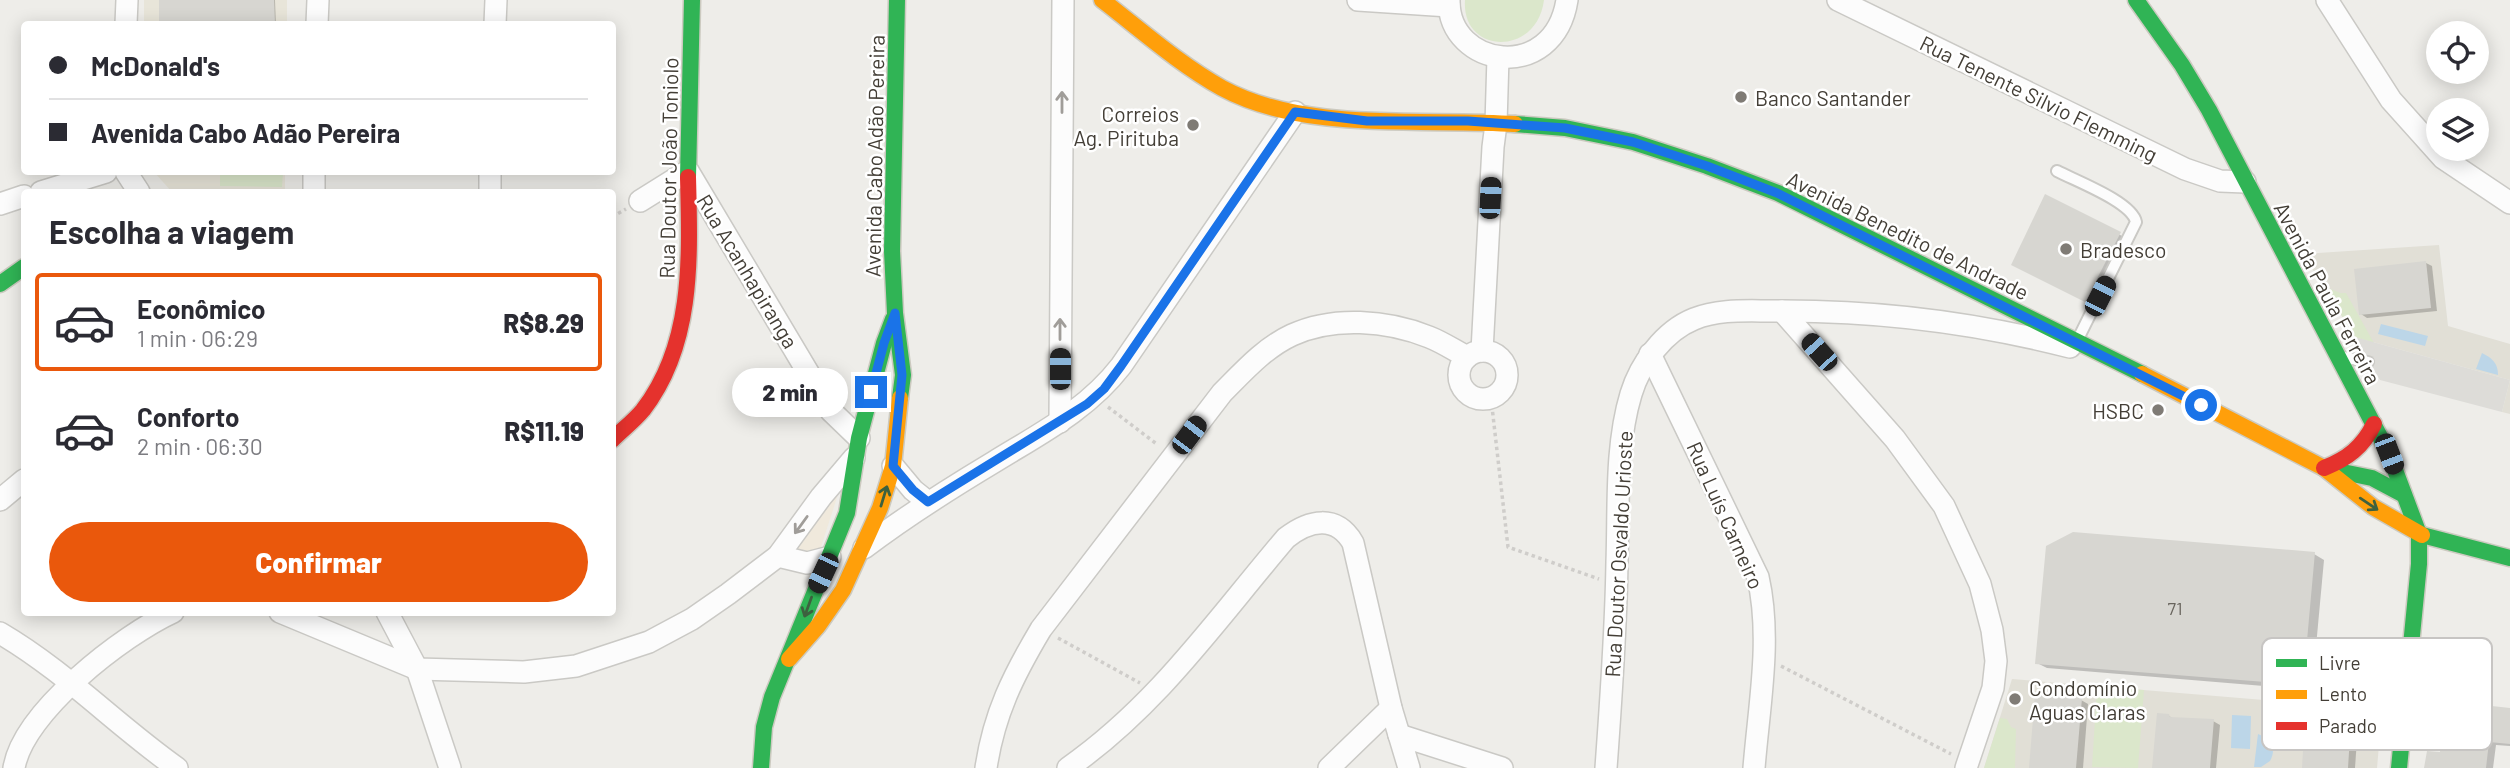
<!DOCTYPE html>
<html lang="pt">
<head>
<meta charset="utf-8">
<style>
	body { margin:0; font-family:Barlow,sans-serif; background:#f2f2f3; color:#2b2b33; height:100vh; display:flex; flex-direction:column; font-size:26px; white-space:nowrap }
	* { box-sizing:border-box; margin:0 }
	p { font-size:23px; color:#7c7c81 }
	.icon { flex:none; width:38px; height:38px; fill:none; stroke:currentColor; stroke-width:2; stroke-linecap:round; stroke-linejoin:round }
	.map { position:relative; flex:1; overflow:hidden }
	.details { position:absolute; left:21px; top:189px; width:595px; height:427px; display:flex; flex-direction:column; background:#fff; border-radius:7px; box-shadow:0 4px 18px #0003 }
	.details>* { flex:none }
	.banner { position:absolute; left:21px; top:21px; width:595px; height:154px; border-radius:7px; box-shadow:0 4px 18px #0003; display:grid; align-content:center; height:154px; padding:0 28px; background:#fff }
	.fabs { position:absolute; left:2426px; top:21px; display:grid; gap:14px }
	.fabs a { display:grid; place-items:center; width:63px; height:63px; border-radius:50%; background:#fff; box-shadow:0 4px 18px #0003; font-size:35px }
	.end { position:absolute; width:32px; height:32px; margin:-16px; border:9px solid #1a73e8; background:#fff; box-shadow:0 0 0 4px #fff }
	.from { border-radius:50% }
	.bubble { position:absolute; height:49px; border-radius:24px; background:#fff; box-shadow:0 4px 18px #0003; font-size:23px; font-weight:800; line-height:49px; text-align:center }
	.car { position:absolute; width:21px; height:42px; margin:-21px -10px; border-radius:9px; box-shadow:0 0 5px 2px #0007; background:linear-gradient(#222 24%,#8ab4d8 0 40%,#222 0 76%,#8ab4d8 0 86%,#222 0) }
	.banner b { display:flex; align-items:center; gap:24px; height:66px; font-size:26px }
	.banner b+b { border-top:2px solid #e1e1e2 }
	.banner i { width:18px; height:18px; background:#2b2b33 }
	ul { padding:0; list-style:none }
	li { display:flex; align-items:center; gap:21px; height:98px; margin:0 14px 10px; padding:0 14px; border:4px solid transparent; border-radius:7px }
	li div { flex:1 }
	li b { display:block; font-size:26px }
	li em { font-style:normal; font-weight:800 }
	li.current { border-color:#ea580c }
	li>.icon { width:63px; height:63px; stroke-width:1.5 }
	h2 { padding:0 28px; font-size:32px; line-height:84px }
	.primary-button { display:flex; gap:14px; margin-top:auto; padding:14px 28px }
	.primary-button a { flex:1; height:80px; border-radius:42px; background:#ea580c; color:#fff; font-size:28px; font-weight:800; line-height:80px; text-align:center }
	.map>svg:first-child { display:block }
	.residential { fill:#e1dfd6 }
	.commercial { fill:#f0e9dc }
	.education { fill:#e8e5d9 }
	.green { fill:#dbe7cb }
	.parking { fill:#dddcd8 }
	.water { fill:#bcd6e8 }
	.shadow { fill:#0003 }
	.building { fill:#d7d6d1 }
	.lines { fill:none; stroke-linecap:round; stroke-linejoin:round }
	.lane-casing { stroke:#cac9c5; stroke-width:14 }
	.street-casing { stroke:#cac9c5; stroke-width:24 }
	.fast-casing { stroke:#cccac0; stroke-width:19 }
	.slow-casing { stroke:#cccac0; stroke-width:19 }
	.jam-casing { stroke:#cccac0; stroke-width:19 }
	.path { stroke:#cfcdca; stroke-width:3.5; stroke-dasharray:3.5 3.5; stroke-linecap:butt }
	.lane { stroke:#fcfcfc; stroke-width:10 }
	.street { stroke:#fcfcfc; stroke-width:21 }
	.fast { stroke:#30b455; stroke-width:16 }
	.slow { stroke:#ff9f0a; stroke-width:16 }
	.jam { stroke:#e5322d; stroke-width:16 }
	.oneway { stroke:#a09d99 }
	.oneway2 { stroke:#3d613f }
	.route { stroke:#1a73e8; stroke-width:9 }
	.poi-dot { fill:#7f7b75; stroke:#fff; stroke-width:2.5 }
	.labels { text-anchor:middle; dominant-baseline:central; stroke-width:5; stroke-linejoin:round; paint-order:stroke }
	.number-label { font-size:18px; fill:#69655e }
	.poi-label { font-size:21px; fill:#433e36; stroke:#fff; text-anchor:start }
	.street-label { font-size:21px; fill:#433e36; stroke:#fff }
	.key { fill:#fff; stroke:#c7c5c3; stroke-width:2 }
	.key-label { font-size:19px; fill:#433e36 }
</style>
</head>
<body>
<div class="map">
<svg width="2510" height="768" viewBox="0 0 2510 768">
	<rect width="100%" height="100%" fill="#eeede9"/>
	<g class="residential">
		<polygon points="2439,245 2448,326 2510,344 2510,414 2502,412 2510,380 2355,337 2303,254"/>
		<polygon points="2012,679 2382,710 2377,768 1984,768"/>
	</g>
	<polygon class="commercial" points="842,482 820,550 793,552"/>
	<g class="education">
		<rect x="144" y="0" width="143" height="24"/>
		<polygon points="154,172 285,172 285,192 172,192"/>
	</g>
	<g class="green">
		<path d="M1465,0H1544C1537,57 1461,55 1465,0Z"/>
		<polygon points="220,172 283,172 282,187 220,186"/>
		<polygon points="2326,287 2340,293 2346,293 2374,343 2355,337 2325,289"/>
		<polygon points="2097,687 2144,690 2138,768 2092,767"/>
		<polygon points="2000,718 2007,719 2011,727 2016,729 2015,768 1984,768"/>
	</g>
	<polygon class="parking" points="2355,337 2510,380 2502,412 2380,380"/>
	<g class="water">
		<polygon points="2381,324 2428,336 2425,346 2378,334"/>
		<path d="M2482,353C2492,358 2498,363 2498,375L2476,369Z"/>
		<polygon points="2232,715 2251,716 2250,749 2231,748"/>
		<path d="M2258,734C2271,739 2277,748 2270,761L2261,767H2254Z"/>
	</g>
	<g class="shadow">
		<polygon points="160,0 210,0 210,24 161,24"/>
		<polygon points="234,0 275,0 276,24 235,24"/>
		<polygon points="2045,197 2130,240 2095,306 2023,270"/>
		<polygon points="2426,263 2432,266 2437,311 2367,318 2361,314"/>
		<polygon points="2314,554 2324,560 2312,690 2047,668 2037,663"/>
		<polygon points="2081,700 2088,704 2083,768 2031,768"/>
		<polygon points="2510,710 2510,746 2496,745 2493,768 2426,768 2441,754"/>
		<polygon points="2169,716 2174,719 2213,721 2220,725 2216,768 2156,768"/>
		<polygon points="2351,722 2358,725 2355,768 2303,768"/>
	</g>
	<g class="building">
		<polygon points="159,0 274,0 275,24 159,24"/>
		<polygon points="2045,194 2121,232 2085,302 2011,265"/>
		<polygon points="2426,261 2431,308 2359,315 2354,269"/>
		<polygon points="2073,532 2315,552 2303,685 2035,664 2046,546"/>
		<polygon points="2035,694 2082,698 2076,768 2029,768"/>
		<polygon points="2446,701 2510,708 2510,744 2489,742 2486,768 2424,768 2427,751 2440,752"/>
		<polygon points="2157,713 2169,714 2170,717 2214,719 2210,768 2152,768"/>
		<polygon points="2305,716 2351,720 2348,768 2302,768"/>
	</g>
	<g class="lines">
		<defs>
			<g id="lane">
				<path d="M2057,171C2076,181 2132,202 2136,222L2078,339"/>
				<polyline points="2343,357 2368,362"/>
			</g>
			<g id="street">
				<polyline points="1358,0 1449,6"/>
				<path d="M1449,0C1448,68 1554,84 1567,0"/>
				<polyline points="1838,0 2185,169 2220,181 2245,182"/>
				<polyline points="2327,0 2391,100 2443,158 2510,203"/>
				<polyline points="126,24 127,0"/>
				<polyline points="317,24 318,0"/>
				<polyline points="495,24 496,0"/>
				<polyline points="126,172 139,192"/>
				<polyline points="41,192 106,172"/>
				<polyline points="314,192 314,172"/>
				<polyline points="490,192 490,172"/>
				<polyline points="640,201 688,171 831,411 859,438"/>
				<polyline points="0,204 24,196"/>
				<polyline points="1782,311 1895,439 1944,506 1980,584 1992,630 1996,661 1993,688 1966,768"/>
				<polyline points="1482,351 1493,147 1496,124 1498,57"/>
				<circle cx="1483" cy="375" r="24"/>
				<path d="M1650,354L1758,577C1772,639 1759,705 1754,768"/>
				<polyline points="1060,422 1063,0"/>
				<polyline points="893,466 913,490 928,502"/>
				<polyline points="0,500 24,480"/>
				<path d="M864,548C906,516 949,489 994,462C1041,433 1087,410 1121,366L1295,112"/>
				<polyline points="778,556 807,563 830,557"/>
				<polyline points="280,612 417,669 524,672 576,666 649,642 692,619 728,594 778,556 821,497 854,458"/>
				<polyline points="387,612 417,669 450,768"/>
				<path d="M0,633C65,671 116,725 177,768"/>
				<polyline points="1399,735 1502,768"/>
				<path d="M14,768C23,712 123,635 173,612"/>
				<path d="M986,768C994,714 1013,676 1041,629L1222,393C1243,372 1264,348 1292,335C1333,316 1387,320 1429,337C1442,342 1454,350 1467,357"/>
				<path d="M1068,768C1158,705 1216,620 1286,538C1309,520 1336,514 1353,543L1391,708L1409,768"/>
				<polyline points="1329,768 1391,708"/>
				<path d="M1606,768C1611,700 1616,631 1617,562C1619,507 1615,447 1631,394C1640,364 1664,331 1694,319C1718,309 1746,311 1772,311C1873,310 1973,322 2070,347"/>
			</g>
			<g id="fast">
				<polyline points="897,0 892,251 895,313 903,375 900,398"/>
				<polyline points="2136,0 2182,65 2209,110 2389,454 2419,534 2419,564 2399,768"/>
				<polyline points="1515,124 1565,128 1633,142 1707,166 1778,193 2142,374"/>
				<polyline points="688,177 692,0"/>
				<polyline points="0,284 24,267"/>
				<polyline points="2328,469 2372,478 2404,495"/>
				<polyline points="2422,535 2510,558"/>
				<polyline points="761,768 764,727 772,697 847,513 859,438 884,343 893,319"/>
			</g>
			<g id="slow">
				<path d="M1102,0C1141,30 1179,64 1222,88C1305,133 1423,118 1515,124"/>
				<polyline points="2142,374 2324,468 2373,507 2422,535"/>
				<polyline points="789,659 818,626 843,590 880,508 893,466 900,398"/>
			</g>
			<g id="jam">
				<path d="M612,440C622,430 634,421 643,410C694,344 690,257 688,177"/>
				<path d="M2324,468C2347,459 2363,447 2374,424"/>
			</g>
		</defs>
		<use href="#lane" class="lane-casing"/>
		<use href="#street" class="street-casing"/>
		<use href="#fast" class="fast-casing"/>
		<use href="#slow" class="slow-casing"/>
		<use href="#jam" class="jam-casing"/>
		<g class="path">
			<polyline points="612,217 626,209"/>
			<polyline points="1491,398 1508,547 1599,579"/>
			<polyline points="1108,407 1158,445"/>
			<polyline points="1058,638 1140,683"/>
			<polyline points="1781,666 1951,754"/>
		</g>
		<use href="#lane" class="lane"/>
		<use href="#street" class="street"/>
		<use href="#fast" class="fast"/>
		<use href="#slow" class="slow"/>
		<use href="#jam" class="jam"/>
	</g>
	<defs><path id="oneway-shaft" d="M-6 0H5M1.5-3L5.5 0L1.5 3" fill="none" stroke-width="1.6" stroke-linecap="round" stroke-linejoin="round" transform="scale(1.75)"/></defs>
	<g class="oneway">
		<use href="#oneway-shaft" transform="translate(1062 102) rotate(-90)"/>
		<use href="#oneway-shaft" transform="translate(1060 329) rotate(-90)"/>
		<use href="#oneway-shaft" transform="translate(801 525) rotate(126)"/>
	</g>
	<g class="oneway2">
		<use href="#oneway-shaft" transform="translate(884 496) rotate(-73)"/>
		<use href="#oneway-shaft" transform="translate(2369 504) rotate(34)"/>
		<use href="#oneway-shaft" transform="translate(808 607) rotate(110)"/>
	</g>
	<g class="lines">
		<polyline class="route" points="871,392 884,343 895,313 902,375 893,466 913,490 928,502 1087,404 1104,389 1121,366 1295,112 1367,121 1468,121 1565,128 1633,142 1707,166 1777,193 2201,405"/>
	</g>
	<g class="poi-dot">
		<circle cx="1741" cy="97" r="7"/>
		<circle cx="1193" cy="125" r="7"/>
		<circle cx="2066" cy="249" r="7"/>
		<circle cx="2158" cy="410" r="7"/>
		<circle cx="2015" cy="699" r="7"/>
	</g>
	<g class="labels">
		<g class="number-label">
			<text x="2175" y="608">71</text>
		</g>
		<g class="poi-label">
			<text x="1755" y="97">Banco Santander</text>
			<text x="1179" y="113" text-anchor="end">Correios<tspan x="1179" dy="24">Ag. Pirituba</tspan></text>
			<text x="2080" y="249">Bradesco</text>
			<text x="2144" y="410" text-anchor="end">HSBC</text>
			<text x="2029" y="687">Condomínio<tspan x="2029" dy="24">Aguas Claras</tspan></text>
		</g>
		<g class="street-label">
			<text transform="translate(2039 98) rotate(26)">Rua Tenente Silvio Flemming</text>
			<text transform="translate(874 156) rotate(-89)">Avenida Cabo Adão Pereira</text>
			<text transform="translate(668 168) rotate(-89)">Rua Doutor João Toniolo</text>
			<text transform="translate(1908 235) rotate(26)">Avenida Benedito de Andrade</text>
			<text transform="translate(748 271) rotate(59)">Rua Acanhapiranga</text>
			<text transform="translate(2328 293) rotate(62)">Avenida Paula Ferreira</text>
			<text transform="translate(1726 515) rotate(66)">Rua Luís Carneiro</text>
			<text transform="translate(1618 554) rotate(-87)">Rua Doutor Osvaldo Urioste</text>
		</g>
	</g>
	<rect x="2262" y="638" width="230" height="112" rx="10" class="key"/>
	<rect x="2276" y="659" width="31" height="8" fill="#30b455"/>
	<rect x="2276" y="690" width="31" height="9" fill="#ff9f0a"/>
	<rect x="2276" y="722" width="31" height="8" fill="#e5322d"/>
	<g class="key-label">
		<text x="2319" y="670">Livre</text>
		<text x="2319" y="701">Lento</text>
		<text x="2319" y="733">Parado</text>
	</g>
</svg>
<div class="fabs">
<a><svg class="icon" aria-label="locate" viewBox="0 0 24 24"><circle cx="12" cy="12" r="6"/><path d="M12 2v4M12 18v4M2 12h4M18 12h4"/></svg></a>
<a><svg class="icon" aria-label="layers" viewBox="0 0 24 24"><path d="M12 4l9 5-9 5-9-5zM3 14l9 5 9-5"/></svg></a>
</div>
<i class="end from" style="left:2201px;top:405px"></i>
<i class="end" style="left:871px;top:392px"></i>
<div class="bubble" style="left:732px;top:368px;width:116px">2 min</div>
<i class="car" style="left:1490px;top:198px;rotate:3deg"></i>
<i class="car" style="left:2100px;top:296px;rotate:27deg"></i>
<i class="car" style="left:1819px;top:352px;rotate:318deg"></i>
<i class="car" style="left:1060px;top:369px;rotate:0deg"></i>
<i class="car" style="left:1189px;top:435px;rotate:37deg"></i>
<i class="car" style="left:2389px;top:454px;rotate:159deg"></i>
<i class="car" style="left:823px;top:573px;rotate:205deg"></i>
<div class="banner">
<b><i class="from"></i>McDonald's</b>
<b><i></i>Avenida Cabo Adão Pereira</b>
</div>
<section class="details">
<h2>Escolha a viagem</h2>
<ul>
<li class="current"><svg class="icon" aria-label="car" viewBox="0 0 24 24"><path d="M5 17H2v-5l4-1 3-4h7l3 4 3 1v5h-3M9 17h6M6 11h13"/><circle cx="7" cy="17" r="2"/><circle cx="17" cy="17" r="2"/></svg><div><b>Econômico</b><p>1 min · 06:29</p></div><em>R$8.29</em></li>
<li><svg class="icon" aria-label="car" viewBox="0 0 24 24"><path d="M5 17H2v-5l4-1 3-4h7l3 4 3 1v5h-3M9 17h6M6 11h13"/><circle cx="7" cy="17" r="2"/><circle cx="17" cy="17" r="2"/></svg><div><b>Conforto</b><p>2 min · 06:30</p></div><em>R$11.19</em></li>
</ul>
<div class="primary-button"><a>Confirmar</a></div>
</section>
</div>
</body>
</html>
